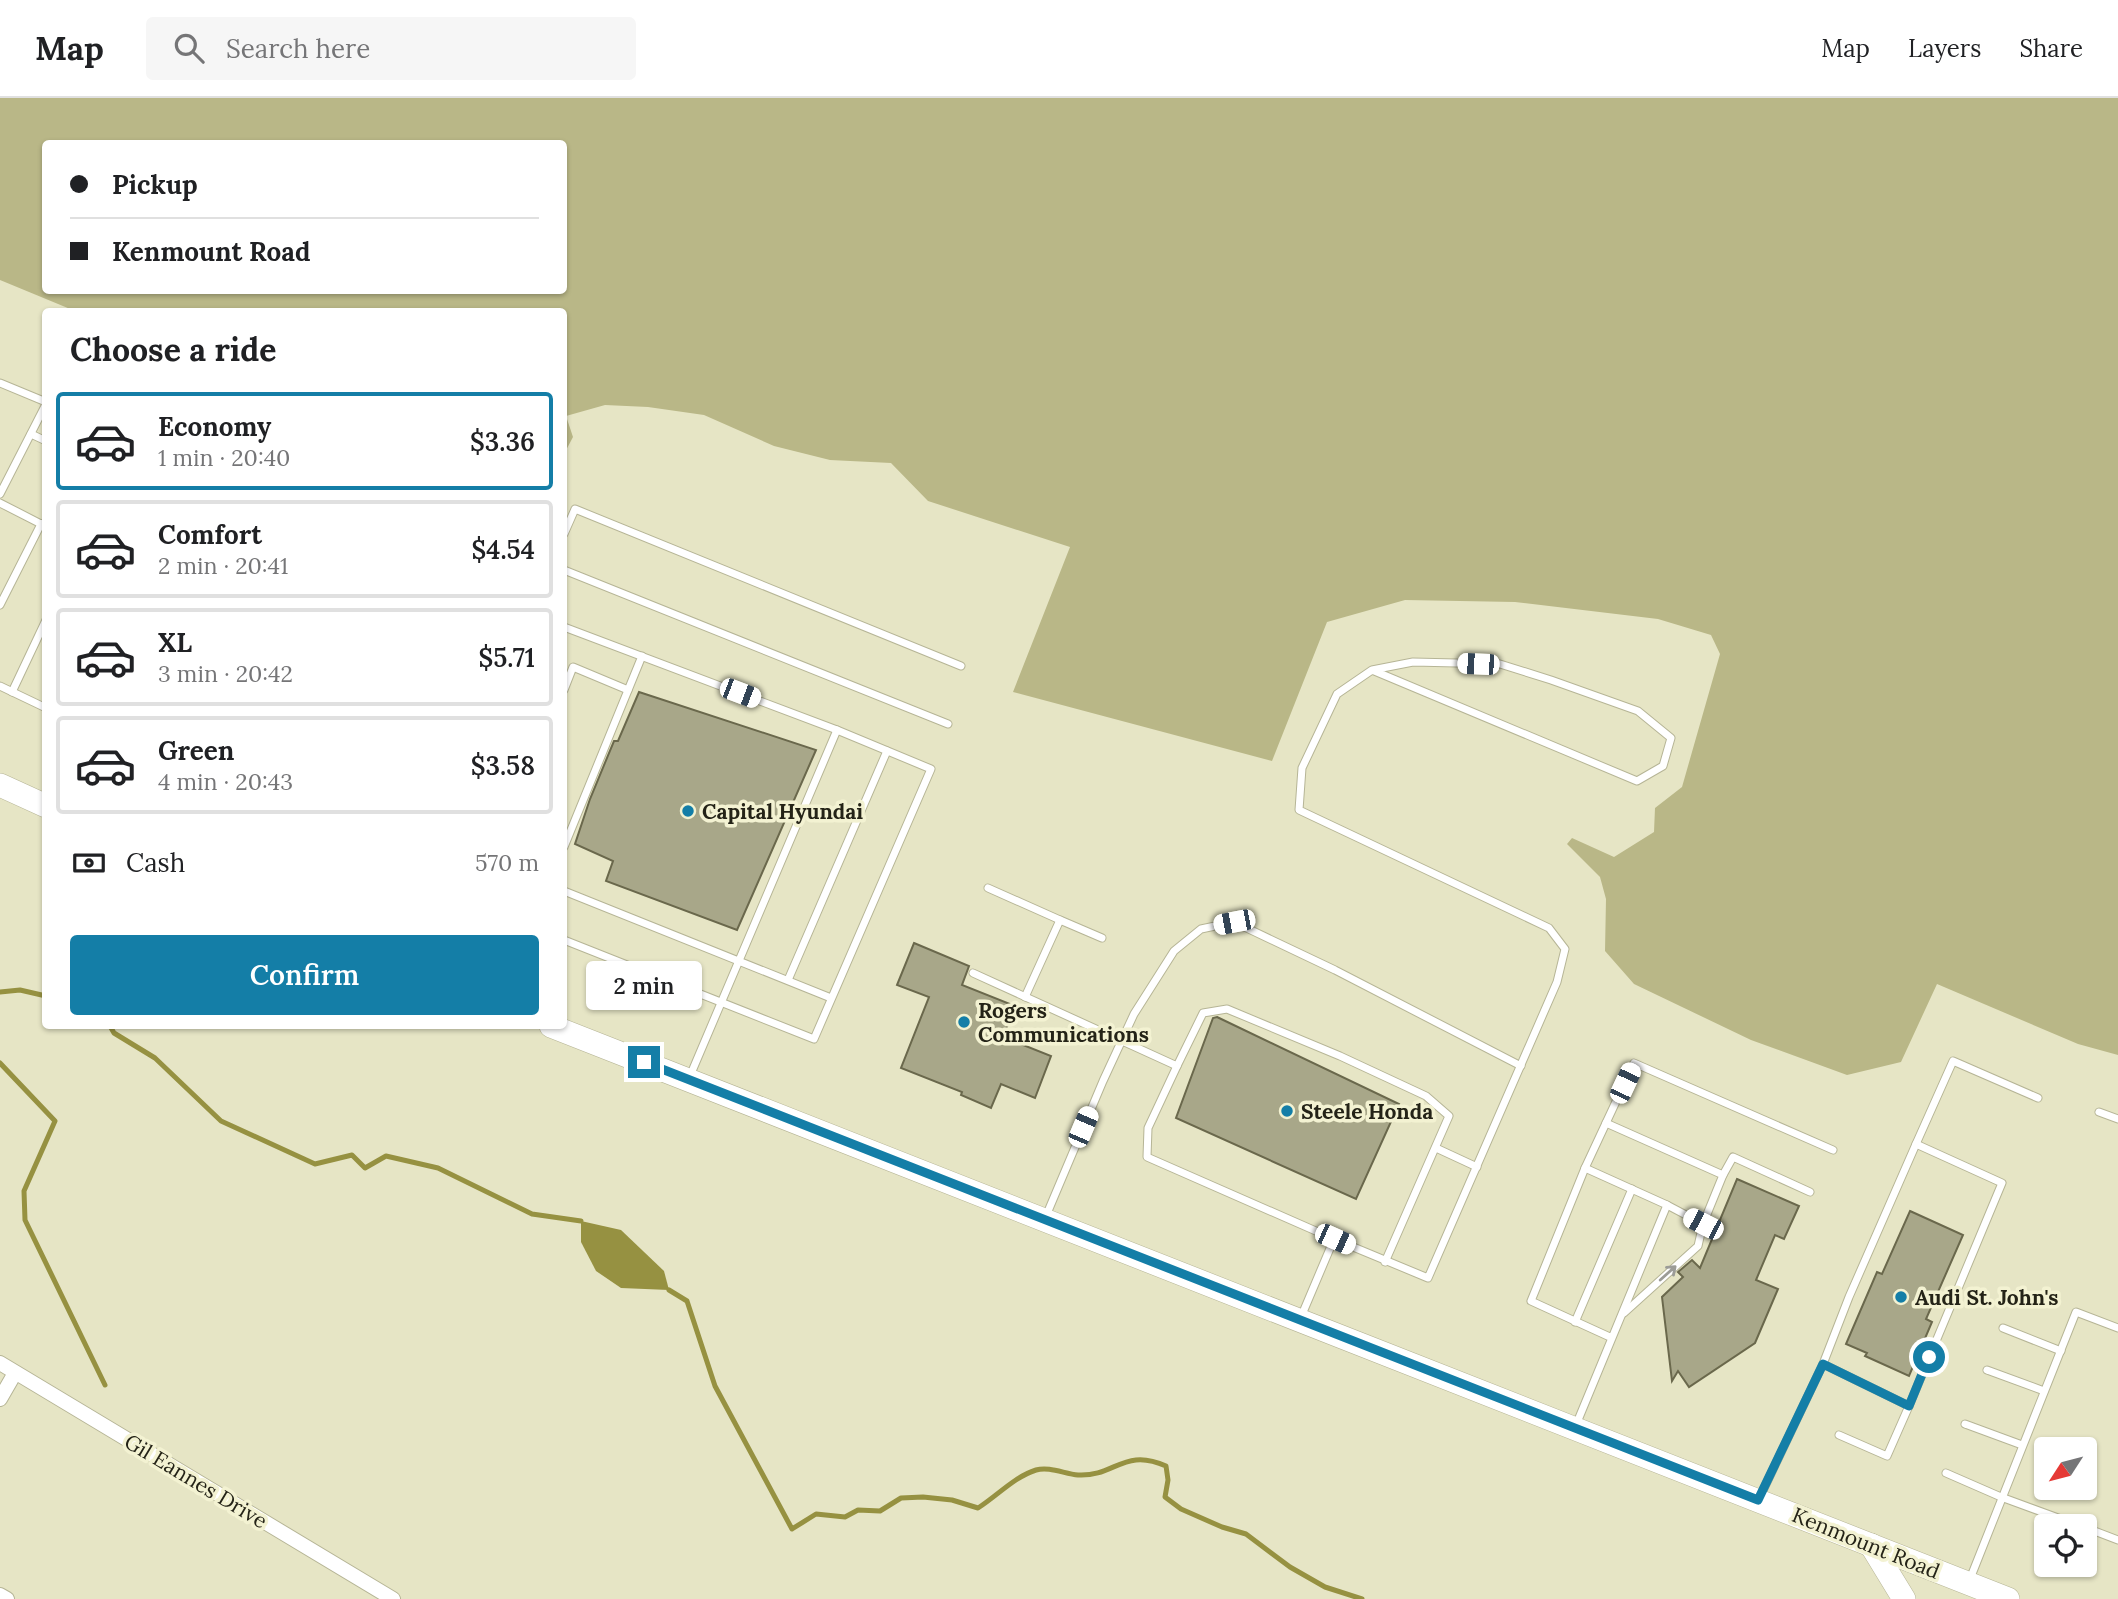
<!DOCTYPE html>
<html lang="en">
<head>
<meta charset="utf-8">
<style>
	body { margin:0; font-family:Lora,serif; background:#f6f6f6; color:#202124; height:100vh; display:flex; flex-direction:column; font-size:26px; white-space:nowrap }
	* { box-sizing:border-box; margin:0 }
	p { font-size:23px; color:#757577 }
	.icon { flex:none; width:38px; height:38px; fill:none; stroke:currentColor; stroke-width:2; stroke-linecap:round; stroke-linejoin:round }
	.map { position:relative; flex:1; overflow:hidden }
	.details { position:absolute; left:42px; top:210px; width:525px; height:721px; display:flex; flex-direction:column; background:#fff; border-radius:7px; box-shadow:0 2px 5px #0004 }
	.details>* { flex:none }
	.top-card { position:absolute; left:42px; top:42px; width:525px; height:154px; border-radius:7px; box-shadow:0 2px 5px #0004; display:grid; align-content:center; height:154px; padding:0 28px; background:#fff }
	.needle { width:46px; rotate:234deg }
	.controls { position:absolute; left:2034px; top:1339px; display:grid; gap:14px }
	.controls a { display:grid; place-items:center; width:63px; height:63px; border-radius:7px; background:#fff; box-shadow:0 2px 5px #0004; font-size:35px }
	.end { position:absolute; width:32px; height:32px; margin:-16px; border:9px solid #147ea7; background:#fff; box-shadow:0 0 0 4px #fff }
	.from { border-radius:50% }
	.bubble { position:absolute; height:49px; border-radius:7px; background:#fff; box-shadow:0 2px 5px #0004; font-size:23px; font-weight:600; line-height:49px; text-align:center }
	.car { position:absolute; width:21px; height:42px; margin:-21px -10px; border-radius:9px; box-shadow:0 0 5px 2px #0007; background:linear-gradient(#fff 24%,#345 0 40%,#fff 0 76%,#345 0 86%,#fff 0) }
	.top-card b { display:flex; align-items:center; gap:24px; height:66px; font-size:26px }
	.top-card b+b { border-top:2px solid #e0e0e0 }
	.top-card i { width:18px; height:18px; background:#202124 }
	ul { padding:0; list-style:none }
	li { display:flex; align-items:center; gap:21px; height:98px; margin:0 14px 10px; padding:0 14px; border:4px solid #e0e0e0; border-radius:7px }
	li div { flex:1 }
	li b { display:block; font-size:26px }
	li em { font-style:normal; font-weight:600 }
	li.active { border-color:#147ea7 }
	li>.icon { width:63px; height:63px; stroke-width:1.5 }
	h2 { padding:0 28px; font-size:32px; line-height:84px }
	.pay { display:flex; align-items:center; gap:18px; height:77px; padding:0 28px; font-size:26px }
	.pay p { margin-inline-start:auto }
	.button { display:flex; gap:14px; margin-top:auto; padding:14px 28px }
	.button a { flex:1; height:80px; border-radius:7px; background:#147ea7; color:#fff; font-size:28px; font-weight:600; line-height:80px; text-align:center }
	header { display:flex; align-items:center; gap:42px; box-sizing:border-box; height:98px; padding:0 35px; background:#fff; border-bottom:2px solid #e0e0e0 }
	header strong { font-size:33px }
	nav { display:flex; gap:38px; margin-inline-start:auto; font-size:24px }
	.search { width:490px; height:63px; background:#f6f6f6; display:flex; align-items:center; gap:18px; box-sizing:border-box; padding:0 24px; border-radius:7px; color:#757577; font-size:26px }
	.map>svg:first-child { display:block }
	.green { fill:#b9b787; fill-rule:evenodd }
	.water { fill:#969141 }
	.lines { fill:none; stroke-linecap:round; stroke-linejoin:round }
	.stream { stroke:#969141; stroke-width:5 }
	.building { fill:#a8a789; stroke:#6a684c; stroke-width:2 }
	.service-casing { stroke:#b6b596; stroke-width:9 }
	.minor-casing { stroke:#b6b596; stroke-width:16 }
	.primary-casing { stroke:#b6b596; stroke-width:24 }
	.service { stroke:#fff; stroke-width:7 }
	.minor { stroke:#fff; stroke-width:14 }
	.primary { stroke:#fff; stroke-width:23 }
	.oneway { stroke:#9c9c97 }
	.route { stroke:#147ea7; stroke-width:9 }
	.poi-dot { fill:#147ea7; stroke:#f3f2d2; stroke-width:2.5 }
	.labels { text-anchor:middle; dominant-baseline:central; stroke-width:7; stroke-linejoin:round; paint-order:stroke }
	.poi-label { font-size:21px; font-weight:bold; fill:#242317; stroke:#f3f2d2; text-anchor:start }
	.street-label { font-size:21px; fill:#242317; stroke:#f3f2d2 }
</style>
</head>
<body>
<header>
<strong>Map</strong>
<div class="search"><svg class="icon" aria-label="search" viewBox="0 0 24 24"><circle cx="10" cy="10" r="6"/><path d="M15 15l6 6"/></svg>Search here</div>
<nav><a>Map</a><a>Layers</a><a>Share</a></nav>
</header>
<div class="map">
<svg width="2118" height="1501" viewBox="0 0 2118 1501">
	<rect width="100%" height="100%" fill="#e6e5c5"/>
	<path class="green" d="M0,0H2118V957L2078,946L1937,886L1901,964L1847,977L1751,942L1634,886L1605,853L1606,801L1600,779L1567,746L1572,740L1614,759L1654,734L1655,710L1682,689L1720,556L1711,537L1658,521L1515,504L1405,502L1327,524L1272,663L1013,594L1070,449L928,403L891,365L830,362L774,348L704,317L648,309L605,307L566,318L573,339L564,356V214L75,213L0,182ZM46,46H564V192H46Z"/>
	<polygon class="water" points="581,1123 621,1132 664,1173 669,1192 621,1190 596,1173 581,1144"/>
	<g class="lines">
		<g class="stream">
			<polyline points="0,894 20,892 46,898"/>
			<polyline points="110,928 114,935 155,960 221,1023 315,1066 352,1057 365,1070 386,1058 438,1070 532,1116 581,1123"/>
			<polyline points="0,965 55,1023 24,1093 25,1122 105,1287"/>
			<path d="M669,1192L687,1203L715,1288L792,1431L816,1416L845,1419L858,1412L880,1413L901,1400L923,1399L952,1402L978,1410C997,1398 1014,1379 1036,1372C1049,1368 1065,1376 1078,1377C1115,1379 1124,1349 1166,1368L1168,1382L1165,1399L1181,1411L1222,1429L1246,1436L1290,1469L1325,1489L1362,1501"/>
		</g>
	</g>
	<g class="building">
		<polygon points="639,594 816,652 737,832 606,783 613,763 575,746 590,701 614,643 618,643"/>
		<polygon points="914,845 969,868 962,887 1015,908 1003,939 1051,958 1035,1000 1001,986 991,1010 961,997 962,994 901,970 929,899 897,887"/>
		<polygon points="1217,919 1399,1006 1356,1101 1176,1020 1213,920"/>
		<polygon points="1737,1081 1799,1108 1784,1141 1775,1137 1756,1182 1778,1191 1755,1245 1689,1289 1678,1273 1672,1283 1662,1199 1683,1179 1678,1174 1692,1162 1700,1170"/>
		<polygon points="1910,1113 1963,1137 1926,1221 1932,1224 1909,1278 1865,1258 1867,1255 1846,1246 1877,1174 1882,1176"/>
	</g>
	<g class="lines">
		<defs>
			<g id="service">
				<polyline points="0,285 46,304"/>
				<polyline points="31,336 46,343"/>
				<polyline points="0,396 46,306"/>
				<polyline points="0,405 41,426 45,425"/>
				<polyline points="564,436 575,411 961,568"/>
				<polyline points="564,472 948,626"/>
				<polyline points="0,507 41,426"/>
				<polyline points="564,529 837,632 931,671 814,941 564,842"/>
				<polyline points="0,588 46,610"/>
				<polyline points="564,592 573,569 628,592"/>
				<polyline points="12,594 46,522"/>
				<polyline points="564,749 642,558"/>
				<polyline points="988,790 1060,822"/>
				<polyline points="564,793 831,900"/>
				<polyline points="973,875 1177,968 1203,915 1227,911 1340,958 1426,998 1449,1018 1385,1164"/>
				<polyline points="788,882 887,653"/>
				<polyline points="1025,899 1060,822 1102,840"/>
				<polyline points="1177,968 1148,1030 1147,1059 1334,1141"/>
				<polyline points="690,978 837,632"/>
				<polyline points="2099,1014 2118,1021"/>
				<polyline points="1606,1025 1723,1077 1703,1126 1667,1107"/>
				<polyline points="1916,1046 1953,963 2038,1000"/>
				<polyline points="1436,1050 1477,1069"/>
				<polyline points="1585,1070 1634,965 1833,1052"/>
				<polyline points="1723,1077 1733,1059 1810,1094"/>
				<polyline points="1046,1118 1103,983 1134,916 1174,853 1201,831 1234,824 1335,872 1521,968"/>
				<polyline points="1624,1215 1698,1148 1703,1126"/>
				<polyline points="1301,1219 1334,1141 1428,1180 1557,884 1565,851 1549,830 1299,712 1302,670 1337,596 1372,572 1637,683 1663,668 1671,640 1638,613 1551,582 1500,566 1413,564 1372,572"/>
				<polyline points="1575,1224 1632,1091"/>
				<polyline points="2003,1230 2061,1253"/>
				<polyline points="1987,1272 2044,1293"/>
				<polyline points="1965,1326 2022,1347"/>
				<polyline points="1576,1327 1667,1107 1585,1070 1531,1203 1612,1240"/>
				<polyline points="1839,1337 1887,1358 1909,1308"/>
				<polyline points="1946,1375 2001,1399 2080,1428"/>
				<polyline points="1759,1401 1823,1266 1909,1308 2002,1085 1916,1046 1849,1199 1823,1266"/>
				<polyline points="2084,1429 2118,1442"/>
				<polyline points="1970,1481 2076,1214 2118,1230"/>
			</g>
			<g id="minor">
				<polyline points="0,1265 393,1501"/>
				<polyline points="0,1301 15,1275"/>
				<polyline points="0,1497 7,1501"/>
			</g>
			<g id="primary">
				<polyline points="0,687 46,708"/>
				<polyline points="551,928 2008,1501"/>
				<polyline points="1871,1447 1904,1501"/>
			</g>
		</defs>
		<use href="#service" class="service-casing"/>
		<use href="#minor" class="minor-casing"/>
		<use href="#primary" class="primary-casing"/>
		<use href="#service" class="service"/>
		<use href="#minor" class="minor"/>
		<use href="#primary" class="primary"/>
	</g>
	<defs><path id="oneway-shaft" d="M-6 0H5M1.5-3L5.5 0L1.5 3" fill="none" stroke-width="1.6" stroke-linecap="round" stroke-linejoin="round" transform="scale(1.75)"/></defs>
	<use class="oneway" href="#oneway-shaft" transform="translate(1668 1175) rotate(-42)"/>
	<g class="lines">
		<polyline class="route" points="644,964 1758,1402 1823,1266 1909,1308 1929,1259"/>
	</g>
	<g class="poi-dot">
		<circle cx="688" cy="713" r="7"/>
		<circle cx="964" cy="924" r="7"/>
		<circle cx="1287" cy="1013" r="7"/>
		<circle cx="1901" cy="1199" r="7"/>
	</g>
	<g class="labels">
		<g class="poi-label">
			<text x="702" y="713">Capital Hyundai</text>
			<text x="978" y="912">Rogers<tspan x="978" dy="24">Communications</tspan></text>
			<text x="1301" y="1013">Steele Honda</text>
			<text x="1915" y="1199">Audi St. John's</text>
		</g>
		<g class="street-label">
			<text transform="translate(196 1383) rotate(31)">Gil Eannes Drive</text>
			<text transform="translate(1866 1445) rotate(22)">Kenmount Road</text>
		</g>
	</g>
</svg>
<div class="controls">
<a><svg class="needle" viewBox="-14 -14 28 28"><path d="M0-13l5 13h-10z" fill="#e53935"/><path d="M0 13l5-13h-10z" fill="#757577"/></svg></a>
<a><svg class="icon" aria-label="locate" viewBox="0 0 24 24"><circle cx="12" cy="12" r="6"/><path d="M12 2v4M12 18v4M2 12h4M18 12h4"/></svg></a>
</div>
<i class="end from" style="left:1929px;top:1259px"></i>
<i class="end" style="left:644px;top:964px"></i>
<div class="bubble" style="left:586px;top:863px;width:116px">2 min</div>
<i class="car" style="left:1478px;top:566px;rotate:272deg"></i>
<i class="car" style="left:740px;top:595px;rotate:111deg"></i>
<i class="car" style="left:1234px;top:824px;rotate:259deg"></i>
<i class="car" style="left:1625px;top:985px;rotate:25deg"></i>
<i class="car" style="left:1083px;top:1029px;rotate:23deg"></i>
<i class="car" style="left:1703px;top:1126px;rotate:297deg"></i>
<i class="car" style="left:1335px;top:1141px;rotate:114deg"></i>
<div class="top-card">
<b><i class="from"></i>Pickup</b>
<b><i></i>Kenmount Road</b>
</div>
<section class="details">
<h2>Choose a ride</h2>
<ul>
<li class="active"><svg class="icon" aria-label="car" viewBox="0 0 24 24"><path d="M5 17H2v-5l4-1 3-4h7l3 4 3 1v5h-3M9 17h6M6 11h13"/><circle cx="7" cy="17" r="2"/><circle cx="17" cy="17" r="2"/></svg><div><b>Economy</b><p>1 min · 20:40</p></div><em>$3.36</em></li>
<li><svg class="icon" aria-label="car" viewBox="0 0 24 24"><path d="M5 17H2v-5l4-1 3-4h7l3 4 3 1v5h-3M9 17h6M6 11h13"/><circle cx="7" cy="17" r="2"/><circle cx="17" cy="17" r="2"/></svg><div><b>Comfort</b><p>2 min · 20:41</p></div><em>$4.54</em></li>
<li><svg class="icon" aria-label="car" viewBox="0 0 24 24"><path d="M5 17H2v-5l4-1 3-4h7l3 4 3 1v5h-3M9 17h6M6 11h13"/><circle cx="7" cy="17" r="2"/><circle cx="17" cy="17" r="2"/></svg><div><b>XL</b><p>3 min · 20:42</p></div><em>$5.71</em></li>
<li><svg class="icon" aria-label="car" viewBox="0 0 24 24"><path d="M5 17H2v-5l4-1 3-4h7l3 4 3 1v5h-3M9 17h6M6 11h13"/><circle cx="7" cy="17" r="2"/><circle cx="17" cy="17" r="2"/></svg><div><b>Green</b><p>4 min · 20:43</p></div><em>$3.58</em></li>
</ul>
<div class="pay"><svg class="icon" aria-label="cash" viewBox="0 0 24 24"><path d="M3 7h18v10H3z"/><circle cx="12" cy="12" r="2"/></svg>Cash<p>570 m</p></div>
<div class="button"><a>Confirm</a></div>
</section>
</div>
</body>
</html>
